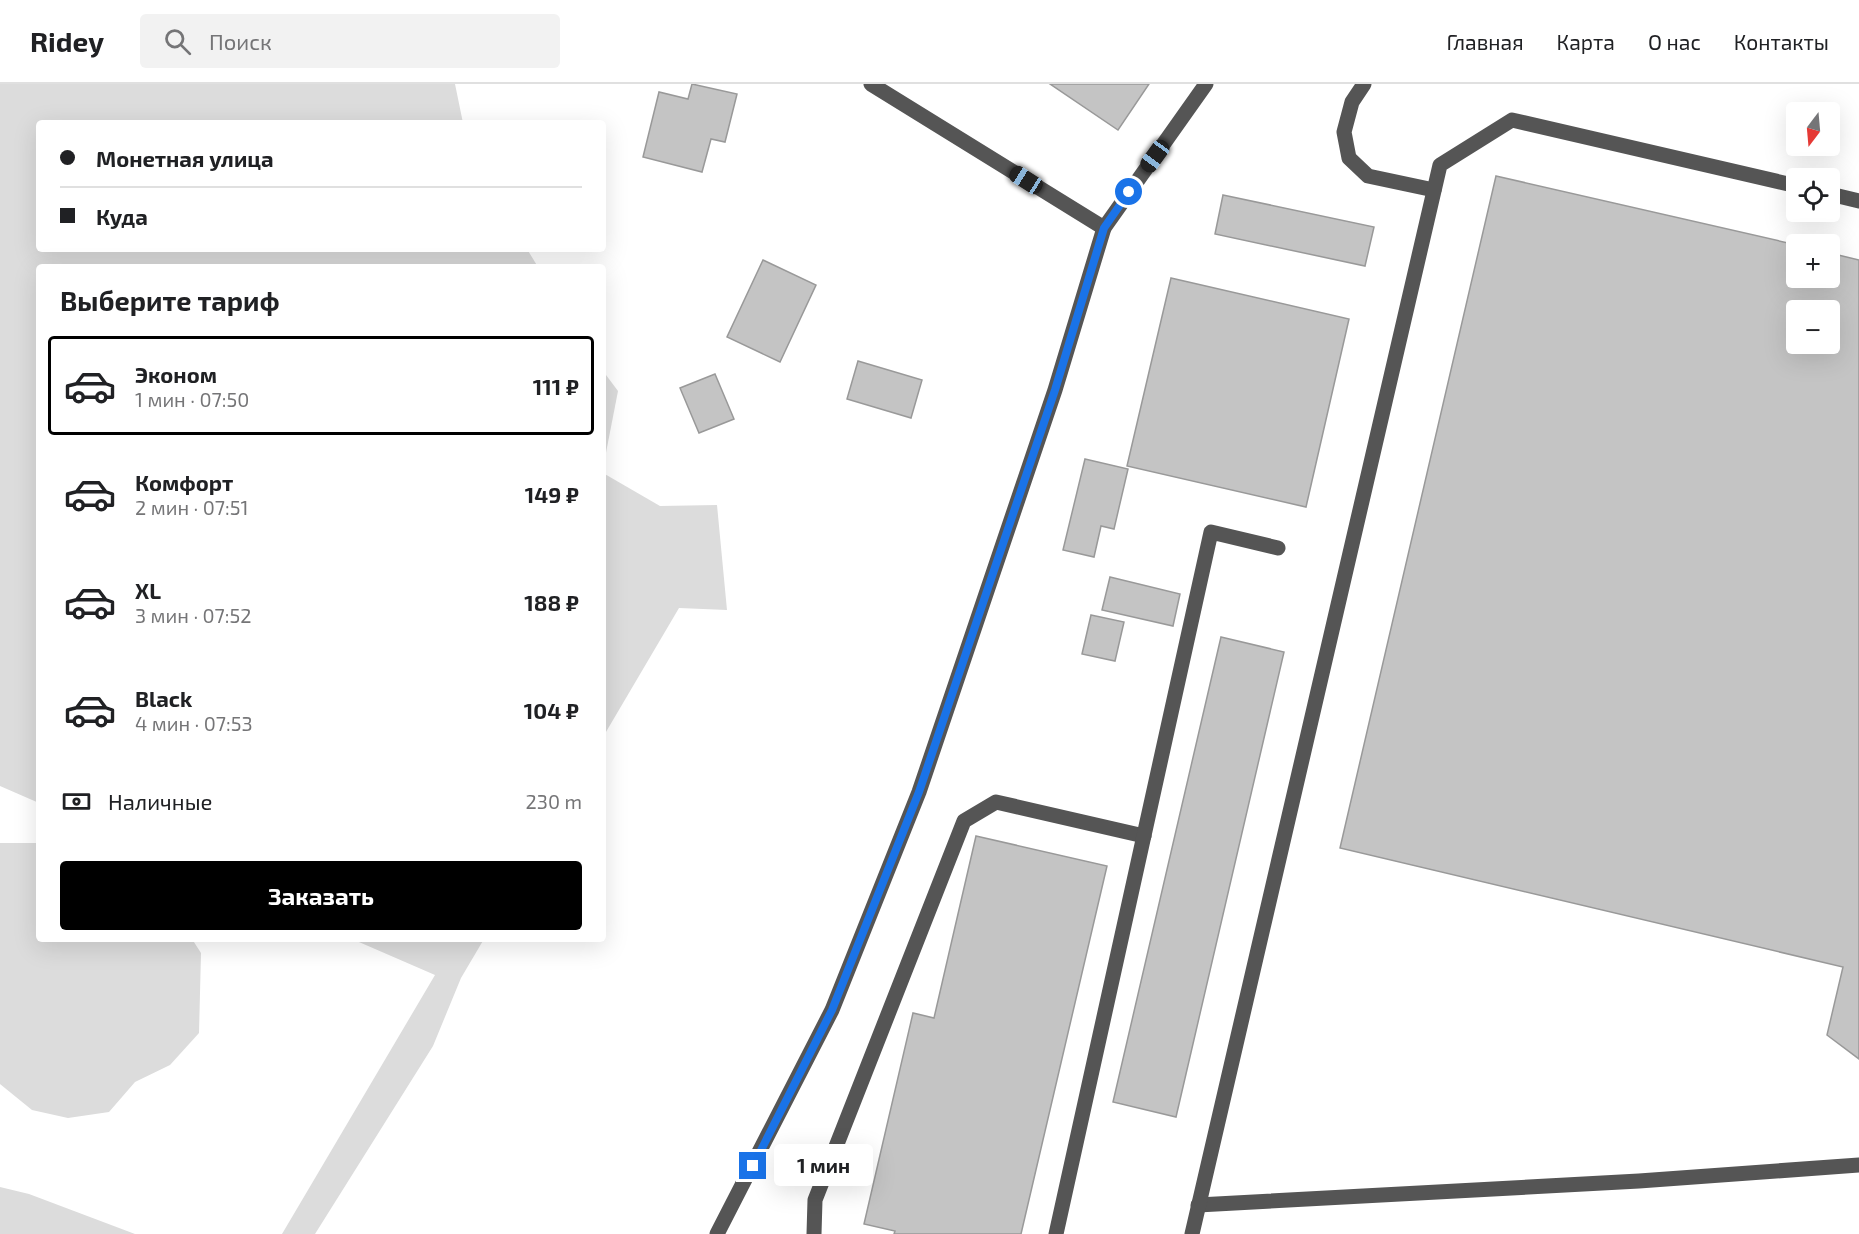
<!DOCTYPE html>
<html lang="ru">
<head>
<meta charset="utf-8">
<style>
	body { margin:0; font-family:"Exo 2",sans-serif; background:#f2f2f2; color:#202124; height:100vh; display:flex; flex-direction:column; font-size:22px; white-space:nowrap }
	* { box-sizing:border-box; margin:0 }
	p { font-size:20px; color:#757577 }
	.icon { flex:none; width:33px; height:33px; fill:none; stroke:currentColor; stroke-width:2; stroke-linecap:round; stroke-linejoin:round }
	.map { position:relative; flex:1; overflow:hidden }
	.drawer { position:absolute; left:36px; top:180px; width:570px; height:678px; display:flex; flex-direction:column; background:#fff; border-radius:6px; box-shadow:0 6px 24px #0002 }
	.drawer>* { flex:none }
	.top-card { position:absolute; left:36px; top:36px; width:570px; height:132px; border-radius:6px; box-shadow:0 6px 24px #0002; display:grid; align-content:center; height:132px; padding:0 24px; background:#fff }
	.needle { width:39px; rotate:196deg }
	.tools { position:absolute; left:1786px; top:18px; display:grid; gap:12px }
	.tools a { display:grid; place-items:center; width:54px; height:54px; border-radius:6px; background:#fff; box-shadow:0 6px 24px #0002; font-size:30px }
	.end { position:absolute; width:27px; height:27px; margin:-14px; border:8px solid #1a73e8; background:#fff; box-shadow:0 0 0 3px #fff }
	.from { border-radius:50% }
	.bubble { position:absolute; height:42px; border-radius:6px; background:#fff; box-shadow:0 6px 24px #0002; font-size:20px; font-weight:700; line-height:42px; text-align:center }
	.car { position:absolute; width:18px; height:36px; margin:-18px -9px; border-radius:8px; box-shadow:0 0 4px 2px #0007; background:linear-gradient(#222 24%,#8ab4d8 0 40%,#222 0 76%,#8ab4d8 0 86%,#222 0) }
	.top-card b { display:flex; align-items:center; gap:21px; height:57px; font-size:22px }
	.top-card b+b { border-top:2px solid #e0e0e0 }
	.top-card i { width:15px; height:15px; background:#202124 }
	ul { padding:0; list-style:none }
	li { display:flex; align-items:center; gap:18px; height:99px; margin:0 12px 9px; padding:0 12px; border:3px solid transparent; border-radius:6px }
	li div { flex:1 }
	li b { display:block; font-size:22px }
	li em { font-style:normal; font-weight:700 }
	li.active { border-color:#000 }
	li>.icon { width:54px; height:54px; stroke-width:1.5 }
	h2 { padding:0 24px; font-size:27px; line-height:72px }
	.pay { display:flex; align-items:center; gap:15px; height:66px; padding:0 24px; font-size:22px }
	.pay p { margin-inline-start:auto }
	.primary-button { display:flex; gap:12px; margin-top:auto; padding:12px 24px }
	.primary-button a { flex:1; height:69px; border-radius:6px; background:#000; color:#fff; font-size:24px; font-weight:700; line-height:69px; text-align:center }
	header { display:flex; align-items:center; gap:36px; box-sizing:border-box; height:84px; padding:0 30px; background:#fff; border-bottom:2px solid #e0e0e0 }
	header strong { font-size:28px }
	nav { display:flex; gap:33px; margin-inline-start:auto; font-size:21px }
	.search { width:420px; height:54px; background:#f2f2f2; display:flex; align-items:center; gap:15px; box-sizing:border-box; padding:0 21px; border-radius:6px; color:#757577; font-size:22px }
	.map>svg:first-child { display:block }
	.green { fill:#dcdcdc }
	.building { fill:#c4c4c4; stroke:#999; stroke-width:1.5; fill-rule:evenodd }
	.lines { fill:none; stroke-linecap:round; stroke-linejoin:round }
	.minor { stroke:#555; stroke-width:15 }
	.route { stroke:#1a73e8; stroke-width:8 }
</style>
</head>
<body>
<header>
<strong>Ridey</strong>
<div class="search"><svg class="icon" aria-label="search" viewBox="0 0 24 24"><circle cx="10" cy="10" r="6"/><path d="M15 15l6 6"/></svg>Поиск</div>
<nav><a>Главная</a><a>Карта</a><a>О нас</a><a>Контакты</a></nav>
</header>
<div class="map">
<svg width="1859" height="1150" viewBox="0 0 1859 1150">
	<rect width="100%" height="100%" fill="#fff"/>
	<g class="green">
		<polygon points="0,0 455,0 463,39 39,39 39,165 527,165 538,183 39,183 39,719 0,702"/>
		<polygon points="603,287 618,307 603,384"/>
		<polygon points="603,389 660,422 717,421 727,526 679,524 603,653"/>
		<polygon points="0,759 36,759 39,762 39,855 192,855 201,869 199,949 170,981 135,998 109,1028 68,1034 32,1026 0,1000"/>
		<polygon points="352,855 484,855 461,894 433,962 315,1150 282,1150 435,891"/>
		<polygon points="0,1103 29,1110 135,1150 0,1150"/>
	</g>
	<g class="building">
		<polygon points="692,0 737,10 725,58 711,55 702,88 643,73 659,8 688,15"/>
		<polygon points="1050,0 1149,0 1118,46"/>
		<path d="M1496,92L1797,161V194H1830V169L1859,176V975L1827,951L1843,883L1340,764ZM1797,226H1830V260H1797Z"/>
		<polygon points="1223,111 1374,143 1365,182 1215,150"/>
		<polygon points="763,176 816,201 780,278 727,253"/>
		<polygon points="1171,194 1349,235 1306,423 1127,382"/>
		<polygon points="858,277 922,296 911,334 847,315"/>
		<polygon points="715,290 734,335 699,349 680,304"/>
		<polygon points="1085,375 1128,385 1114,445 1101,442 1094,473 1063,466"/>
		<polygon points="1110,493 1180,510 1173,542 1102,526"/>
		<polygon points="1091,531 1124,538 1115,577 1082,570"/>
		<polygon points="1221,553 1284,568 1176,1033 1113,1018"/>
		<polygon points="976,752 1107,782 1021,1150 894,1150 895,1147 864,1140 913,929 934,934"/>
	</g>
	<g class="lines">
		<g class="minor">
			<polyline points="871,0 1104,144"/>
			<polyline points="1364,0 1352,18 1344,48 1349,74 1368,92 1434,106"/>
			<polyline points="1830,110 1859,117"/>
			<polyline points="1198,1121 1639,1097 1859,1081"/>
			<polyline points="717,1150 832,926 919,708 1055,306 1104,144 1206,0"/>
			<polyline points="814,1150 815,1116 964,737 996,718 1144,752"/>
			<polyline points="1056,1150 1211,448 1278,464"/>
			<polyline points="1192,1150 1440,81 1512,36 1797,102"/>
		</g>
	</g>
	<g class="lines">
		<polyline class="route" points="753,1082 832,926 919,708 1055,306 1104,144 1129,108"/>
	</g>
</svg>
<div class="tools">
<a><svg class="needle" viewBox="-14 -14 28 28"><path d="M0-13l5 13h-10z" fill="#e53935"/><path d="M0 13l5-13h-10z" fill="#757577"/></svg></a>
<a><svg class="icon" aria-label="locate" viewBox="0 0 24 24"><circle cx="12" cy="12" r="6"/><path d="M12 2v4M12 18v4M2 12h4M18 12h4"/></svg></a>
<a>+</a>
<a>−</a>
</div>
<i class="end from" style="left:1129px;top:108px"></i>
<i class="end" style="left:753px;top:1082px"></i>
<div class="bubble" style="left:774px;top:1060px;width:99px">1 мин</div>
<i class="car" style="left:1155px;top:72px;rotate:216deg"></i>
<i class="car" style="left:1026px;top:96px;rotate:302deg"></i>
<div class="top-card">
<b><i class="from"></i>Монетная улица</b>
<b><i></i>Куда</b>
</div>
<section class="drawer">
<h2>Выберите тариф</h2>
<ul>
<li class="active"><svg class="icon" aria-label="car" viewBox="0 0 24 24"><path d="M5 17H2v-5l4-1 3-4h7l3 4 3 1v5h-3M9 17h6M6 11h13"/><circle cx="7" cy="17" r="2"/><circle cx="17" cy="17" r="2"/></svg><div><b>Эконом</b><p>1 мин · 07:50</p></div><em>111 ₽</em></li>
<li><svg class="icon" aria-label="car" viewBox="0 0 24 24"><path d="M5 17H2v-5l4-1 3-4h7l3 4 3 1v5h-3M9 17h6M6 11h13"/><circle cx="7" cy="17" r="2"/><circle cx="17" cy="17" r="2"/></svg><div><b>Комфорт</b><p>2 мин · 07:51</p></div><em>149 ₽</em></li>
<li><svg class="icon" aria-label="car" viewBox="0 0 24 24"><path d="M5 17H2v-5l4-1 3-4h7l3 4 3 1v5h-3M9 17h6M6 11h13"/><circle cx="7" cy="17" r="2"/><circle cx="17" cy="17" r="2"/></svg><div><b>XL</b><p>3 мин · 07:52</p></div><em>188 ₽</em></li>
<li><svg class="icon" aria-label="car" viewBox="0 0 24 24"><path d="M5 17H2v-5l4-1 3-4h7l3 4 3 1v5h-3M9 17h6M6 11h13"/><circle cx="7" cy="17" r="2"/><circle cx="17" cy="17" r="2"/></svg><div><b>Black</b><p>4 мин · 07:53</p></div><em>104 ₽</em></li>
</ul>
<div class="pay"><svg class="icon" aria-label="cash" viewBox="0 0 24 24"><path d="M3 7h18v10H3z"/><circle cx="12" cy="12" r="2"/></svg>Наличные<p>230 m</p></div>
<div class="primary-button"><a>Заказать</a></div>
</section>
</div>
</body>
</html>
